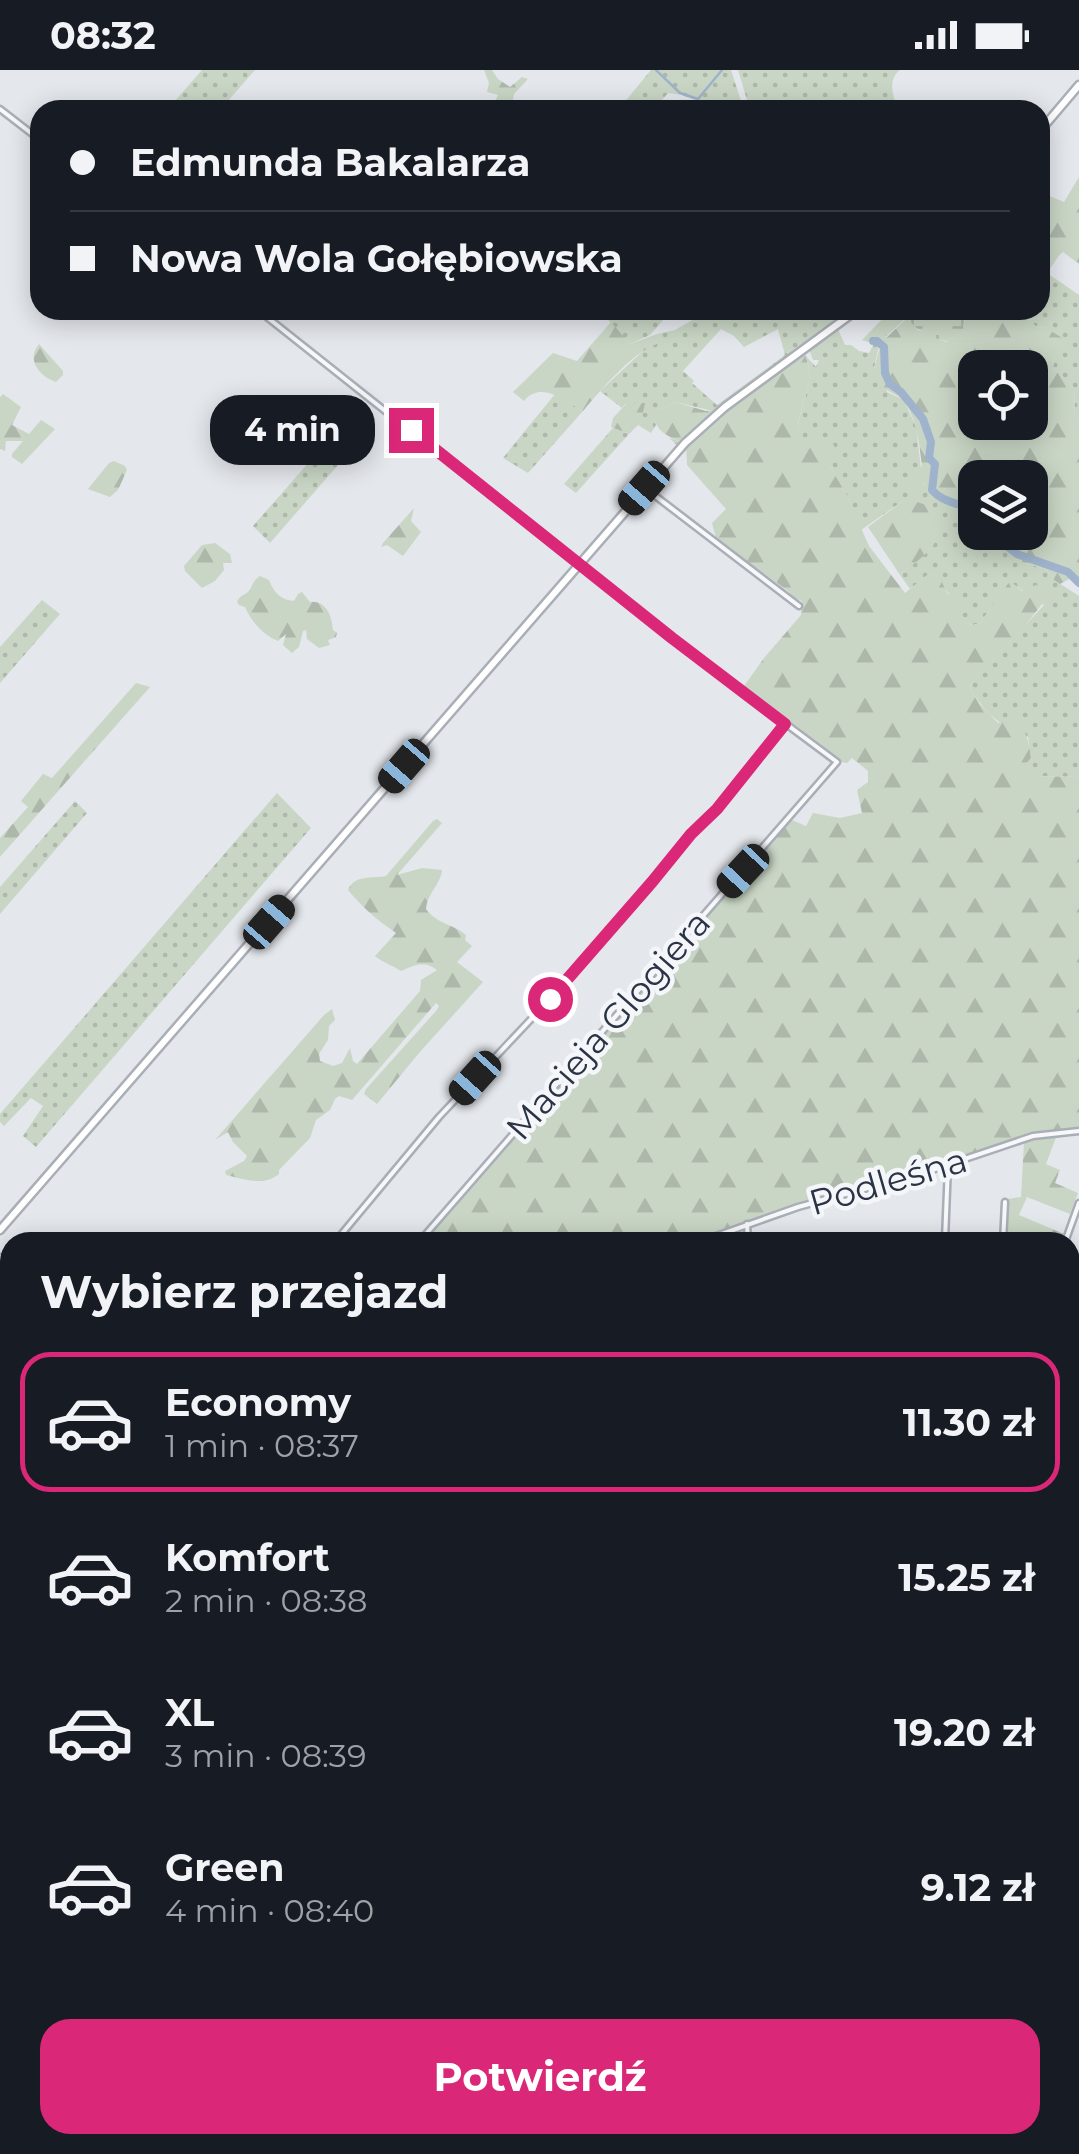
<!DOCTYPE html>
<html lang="pl">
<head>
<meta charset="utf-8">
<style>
	body { margin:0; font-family:Montserrat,sans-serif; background:#242831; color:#f1f3f6; height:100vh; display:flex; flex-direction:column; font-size:38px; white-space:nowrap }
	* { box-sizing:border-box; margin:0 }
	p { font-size:32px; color:#9ea1a6 }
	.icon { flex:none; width:55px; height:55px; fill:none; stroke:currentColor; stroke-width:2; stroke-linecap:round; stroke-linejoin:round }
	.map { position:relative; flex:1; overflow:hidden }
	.side { position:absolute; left:0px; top:1162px; width:1080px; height:922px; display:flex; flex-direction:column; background:#171b24; border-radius:30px 30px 0 0; box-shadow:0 5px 25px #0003 }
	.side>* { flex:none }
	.hud { position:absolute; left:30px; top:30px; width:1020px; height:220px; border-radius:30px; box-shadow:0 5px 25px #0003; display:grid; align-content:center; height:220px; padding:0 40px; background:#171b24 }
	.buttons { position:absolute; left:958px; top:280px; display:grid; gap:20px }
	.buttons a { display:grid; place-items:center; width:90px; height:90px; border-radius:20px; background:#171b24; box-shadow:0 5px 25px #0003; font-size:50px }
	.end { position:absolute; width:45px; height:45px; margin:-22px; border:12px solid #db2777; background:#fff; box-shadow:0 0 0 5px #fff }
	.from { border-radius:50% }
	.bubble { position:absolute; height:70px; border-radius:30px; background:#171b24; box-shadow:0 5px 25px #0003; font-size:32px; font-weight:700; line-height:70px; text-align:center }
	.car { position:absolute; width:30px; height:60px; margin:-30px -15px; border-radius:12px; box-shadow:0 0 8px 2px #0007; background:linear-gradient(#222 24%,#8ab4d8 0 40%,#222 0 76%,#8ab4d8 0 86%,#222 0) }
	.hud b { display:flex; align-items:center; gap:35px; height:95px; font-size:38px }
	.hud b+b { border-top:2px solid #363941 }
	.hud i { width:25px; height:25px; background:#f1f3f6 }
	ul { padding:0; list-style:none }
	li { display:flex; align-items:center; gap:30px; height:140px; margin:0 20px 15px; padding:0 20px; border:5px solid transparent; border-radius:30px }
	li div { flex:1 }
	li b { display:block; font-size:38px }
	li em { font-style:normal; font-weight:700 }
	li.selected { border-color:#db2777 }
	li>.icon { width:90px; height:90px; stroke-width:1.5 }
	h2 { padding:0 40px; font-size:45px; line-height:120px }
	.button { display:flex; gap:20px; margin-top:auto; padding:20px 40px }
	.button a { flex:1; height:115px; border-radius:30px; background:#db2777; color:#fff; font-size:40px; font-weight:700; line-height:115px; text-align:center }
	.status { display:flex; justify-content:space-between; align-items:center; height:70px; padding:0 50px; background:#171b24; direction:ltr }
	.status svg { height:28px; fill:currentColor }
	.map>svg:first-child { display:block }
	.grass { fill:url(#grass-dots); fill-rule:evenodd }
	.forest { fill:url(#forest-firs); fill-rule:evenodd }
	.wetland { fill:url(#wetland-marsh) }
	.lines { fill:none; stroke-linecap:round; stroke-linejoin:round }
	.stream { stroke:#9fb4cc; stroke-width:2.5 }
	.river { stroke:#9fb4cc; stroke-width:8 }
	.street-casing { stroke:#a9aeb7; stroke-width:9 }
	.secondary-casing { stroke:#a9aeb7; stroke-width:11 }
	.street { stroke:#f7f8fa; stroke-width:4 }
	.secondary { stroke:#fff; stroke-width:6 }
	.route { stroke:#db2777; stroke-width:12 }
	.labels { text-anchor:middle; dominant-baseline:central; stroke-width:9; stroke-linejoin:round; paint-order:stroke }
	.street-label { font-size:35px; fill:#2b3445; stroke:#f4f6f9 }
</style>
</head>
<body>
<div class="status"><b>08:32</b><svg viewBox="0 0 49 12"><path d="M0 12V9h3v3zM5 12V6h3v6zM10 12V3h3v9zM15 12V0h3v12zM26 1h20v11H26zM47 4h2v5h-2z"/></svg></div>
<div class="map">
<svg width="1079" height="2084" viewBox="0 0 1079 2084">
	<defs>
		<pattern id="grass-dots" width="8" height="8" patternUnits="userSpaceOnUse" patternTransform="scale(2.5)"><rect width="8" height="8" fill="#c9d6c5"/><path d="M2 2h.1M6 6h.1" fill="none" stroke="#adb8ab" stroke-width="1.8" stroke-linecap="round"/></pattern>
		<pattern id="forest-firs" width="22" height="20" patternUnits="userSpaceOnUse" patternTransform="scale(2.5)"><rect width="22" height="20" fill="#c9d6c5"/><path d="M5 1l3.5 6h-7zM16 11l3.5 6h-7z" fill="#adb8ab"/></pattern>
		<pattern id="wetland-marsh" width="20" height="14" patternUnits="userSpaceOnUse" patternTransform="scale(2.5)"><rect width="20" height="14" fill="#c9d6c5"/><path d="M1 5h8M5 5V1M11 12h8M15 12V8" fill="none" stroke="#adb8ab"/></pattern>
	</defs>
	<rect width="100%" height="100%" fill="#e4e7ec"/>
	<g class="grass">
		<polygon points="202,0 255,0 220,40 167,40"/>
		<polygon points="651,0 731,0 744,40 719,40 682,25 668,23 653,40 618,40"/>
		<path d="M738,0H900C887,10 893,26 898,39L750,40Z"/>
		<polygon points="1062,181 1047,203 1079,225 1079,352 1075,349 1074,318 1053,297 1055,285 1046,258 1035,256 1022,240 1040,240 1040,208 1045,196 1044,187"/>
		<polygon points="599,240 672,240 650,265 630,274"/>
		<path d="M710,240H827L835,254L708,347L685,369L580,490L578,488L677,375L669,368L680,371L713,341L675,332L666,338L656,340L655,352L656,355L651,363L638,355L641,352L625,334L622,338L600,321L645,279L662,271L657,264L675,260ZM721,259L734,266L744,277L778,259L785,285L717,335L692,313L694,311L683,301Z"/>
		<path d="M837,257L845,275H851L859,281L869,283L874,273L879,276L874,298L883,309L887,322L904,330L916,357L923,415L929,408L934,410L937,419L975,439V462L1004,463L1024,493L1046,499L1054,510L1079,526V707L1036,706L1023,696L1031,688L1028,667C997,653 987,646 969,616L1044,535L1010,512L980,553L973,555L954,549V530C944,520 942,510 930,503L910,519L900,505L931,478L904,430L861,460L846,424L830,396L798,367C795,338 820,312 804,284L816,297L819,290H813L809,279Z"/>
		<polygon points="555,324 583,341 528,403 503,388"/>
		<polygon points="347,349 365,364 270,473 253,456"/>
		<polygon points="613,358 629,364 576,423 564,414"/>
		<polygon points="42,530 60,544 0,613 0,577"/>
		<polygon points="277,723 311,758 36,1077 23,1066 43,1036 31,1028 4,1056 0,1052 0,1044"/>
		<polygon points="75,731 87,743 0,844 0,817"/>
		<polygon points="10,1514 10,1719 0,1720 0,1667 6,1636 0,1634 0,1542"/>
		<polygon points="1070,1547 1079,1549 1079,1632 1070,1640"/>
		<polygon points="64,2075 329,2075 301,2084 66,2084"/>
		<polygon points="344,2075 445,2075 448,2084 346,2084"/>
	</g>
	<g class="forest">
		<polygon points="484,0 492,0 498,9 510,17 522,7 528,9 514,24 511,40 497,40 495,31 498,25 487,22 489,13"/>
		<polygon points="1079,107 1079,194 1063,182 1050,193 1046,186 1045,196 1040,208 1040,122 1064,132"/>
		<path d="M982,240H1022L1035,256L1046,258L1064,269L1055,285L1053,297L1074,318L1075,349L1079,352V510L1075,506L1060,514L1054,510L1046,499L1024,493L1012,484L1010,473L1004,463L1030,462V408H975V439C958,431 946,438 936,424L937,419L934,410L930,408L918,419L911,417L918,399L922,396C920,378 916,346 904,331C900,326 889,322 883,318V309L874,299L882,269L887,267L908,247L918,260L946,272L965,264L963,257L966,246H979ZM975,298H1030V352H975Z"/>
		<path d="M611,252L630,274L657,264L663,272C635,278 601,320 583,341C565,331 541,310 524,331L513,322L553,283L577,291Z"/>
		<path d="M39,274L63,301V305L56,312C39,306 26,290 39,274Z"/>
		<path d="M804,284C820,313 795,337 798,367L832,372L838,383L830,396L846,424L869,476L905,523L930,503L941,510L947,523L960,532L961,541L955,549L973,555L980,553L1010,511L1022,521L1036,515L1044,517L1050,524L1024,557L969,616L980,634L998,653C1024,643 1029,670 1031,688L1024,696L1036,706L1079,707V1059L1032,1064L923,1102L797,1135L692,1172H421L775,766L792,750L806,756L813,743L840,748L862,743L857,720L868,712V701L852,688L847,693L840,692L742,619L764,588L801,545L802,531L794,528L788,521L716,468L712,453L726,439L687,395L686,374L708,353Z"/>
		<polygon points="3,324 21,337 12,355 29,364 41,350 55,359 22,394 12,387 12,384 23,371 6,371 5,381 0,379 0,327"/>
		<path d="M675,332L706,341L714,340L680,371C666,367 649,355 656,340L666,338Z"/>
		<polygon points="635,333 645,333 641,352 629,364 611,357 613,348 625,335"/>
		<polygon points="114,391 125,396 127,400 118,420 110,427 88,419 109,393"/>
		<path d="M904,430C917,432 932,433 938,448C947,473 917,491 900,505L868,457Z"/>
		<polygon points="414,438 411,451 421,462 403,486 387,475 381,477 383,473"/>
		<polygon points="215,473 230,484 232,493 223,493 224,500 215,511 202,518 185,501 184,496 202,475"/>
		<path d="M260,506L269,510C274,523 281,530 294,531L298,524L302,522L310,532C326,530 332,546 333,560L337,563L336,567L328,570L330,575L319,578L307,569L306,560L303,561L299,577L292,583L283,575L286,564L278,571C263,565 251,551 245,537L239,535L237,532C240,525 243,526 248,522C253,516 252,511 260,506Z"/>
		<polygon points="136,613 150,617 0,787 0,768 28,737 21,731 43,704 52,708"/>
		<path d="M437,749L442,753L397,805L422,798L442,800C441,814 428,822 426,839C437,854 453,854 466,865L465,870L472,876L457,892L483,912L419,983L377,1034L364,1024L366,1019L436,941L439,936L436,933L352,1030L339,1026L335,1029L330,1040L316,1050L310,1068L279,1100V1104C264,1117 244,1109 226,1105L225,1101L244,1091L247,1086L233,1072L228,1062L215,1070L324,945L332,939L335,950L329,956L328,970L319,984L320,991L333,996L342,993L350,978L353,991L357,994L420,921L421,910L437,900C424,890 415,895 401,901C394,896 380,891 375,886L396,863C377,850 362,837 348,820C355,804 372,809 386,806L433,751Z"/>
		<polygon points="1057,1065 1046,1094 1060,1100 1055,1113 1078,1123 1070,1144 1027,1127 1019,1145 1064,1164 1061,1172 1038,1172 1022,1166 1021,1172 1005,1172 1007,1129 1021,1127 1024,1072"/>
		<polygon points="1072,1212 1078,1214 1079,1294 1070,1292 1070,1217"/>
		<polygon points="0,1778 10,1794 10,1893 0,1901"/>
	</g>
	<path class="wetland" d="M891,240H982L976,248L965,246L963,257L965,264L956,272C937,271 917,263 907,247L881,271L875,268L868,272L862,270Z"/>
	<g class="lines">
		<g class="stream">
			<polyline points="656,0 680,23 698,29 722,0"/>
			<polyline points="747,38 759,40"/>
			<polyline points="0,1923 10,1921"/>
		</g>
		<g class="river">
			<path d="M873,271H877L884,277L885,303L890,314L901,322L923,349L931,372L929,388L935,394L932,420C943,433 960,433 975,441"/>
			<polyline points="1000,462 1008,477 1017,484 1068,502 1079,513"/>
		</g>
		<defs>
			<g id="street">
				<polyline points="0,39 40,70"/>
				<polyline points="258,240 680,575 837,692 419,1172"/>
				<polyline points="645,418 799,536"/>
				<polyline points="747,1154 748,1172"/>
				<polyline points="945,1170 948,1095"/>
				<polyline points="335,1172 439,1047 550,929 652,812 691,764 717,739 785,654"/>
				<polyline points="699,1172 798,1137 923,1103 1033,1066 1079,1061"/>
				<polyline points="841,1172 945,1172"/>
				<polyline points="1003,1172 1005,1132"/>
				<polyline points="1065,1172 1079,1133"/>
				<polyline points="0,1187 10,1187"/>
				<polyline points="1070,1294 1079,1296"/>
				<polyline points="1070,1333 1079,1309"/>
				<polyline points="1070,1378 1079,1380"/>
				<polyline points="1070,1421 1079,1428"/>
				<polyline points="1070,1459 1079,1450"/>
				<polyline points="1070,1690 1079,1674"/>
				<polyline points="0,1907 10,1899"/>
				<polyline points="1070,2063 1079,2062"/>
				<polyline points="1070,2074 1073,2084"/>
				<polyline points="450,2075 453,2084"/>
				<polyline points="521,2075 524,2084"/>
				<polyline points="880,2084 961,2075"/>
			</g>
			<g id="secondary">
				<polyline points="1040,61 1079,15"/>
				<polyline points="0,1160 685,373 725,337 857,240"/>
				<polyline points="1070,1713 1079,1718"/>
				<polyline points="0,1725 10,1724"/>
			</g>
		</defs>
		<use href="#street" class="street-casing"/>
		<use href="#secondary" class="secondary-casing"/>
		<use href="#street" class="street"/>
		<use href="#secondary" class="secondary"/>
	</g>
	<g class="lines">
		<polyline class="route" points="411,360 672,568 785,654 717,739 691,764 652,812 550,929"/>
	</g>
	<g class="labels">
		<g class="street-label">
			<text transform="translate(608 955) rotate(-49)">Macieja Glogiera</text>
			<text transform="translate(888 1111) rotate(-16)">Podleśna</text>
		</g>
	</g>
</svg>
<div class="buttons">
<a><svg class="icon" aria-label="locate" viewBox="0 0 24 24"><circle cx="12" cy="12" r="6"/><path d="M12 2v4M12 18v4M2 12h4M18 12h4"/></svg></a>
<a><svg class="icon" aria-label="layers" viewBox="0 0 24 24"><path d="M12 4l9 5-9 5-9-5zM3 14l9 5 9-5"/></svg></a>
</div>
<i class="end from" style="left:550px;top:929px"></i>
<i class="end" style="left:411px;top:360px"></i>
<div class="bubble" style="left:210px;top:325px;width:165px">4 min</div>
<i class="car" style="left:644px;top:418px;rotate:221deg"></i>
<i class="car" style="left:404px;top:696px;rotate:221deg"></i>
<i class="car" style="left:743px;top:801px;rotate:223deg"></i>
<i class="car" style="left:269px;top:852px;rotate:41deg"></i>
<i class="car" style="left:475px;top:1008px;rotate:222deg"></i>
<div class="hud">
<b><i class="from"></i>Edmunda Bakalarza</b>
<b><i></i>Nowa Wola Gołębiowska</b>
</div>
<section class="side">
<h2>Wybierz przejazd</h2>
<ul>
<li class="selected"><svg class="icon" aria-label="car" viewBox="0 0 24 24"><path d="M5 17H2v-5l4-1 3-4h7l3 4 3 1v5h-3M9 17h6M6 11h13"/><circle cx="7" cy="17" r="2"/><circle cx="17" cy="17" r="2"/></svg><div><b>Economy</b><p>1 min · 08:37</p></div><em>11.30 zł</em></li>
<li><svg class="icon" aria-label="car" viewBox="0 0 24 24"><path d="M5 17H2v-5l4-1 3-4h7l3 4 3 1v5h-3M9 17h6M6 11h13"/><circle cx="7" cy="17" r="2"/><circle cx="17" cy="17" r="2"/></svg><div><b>Komfort</b><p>2 min · 08:38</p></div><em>15.25 zł</em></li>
<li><svg class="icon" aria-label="car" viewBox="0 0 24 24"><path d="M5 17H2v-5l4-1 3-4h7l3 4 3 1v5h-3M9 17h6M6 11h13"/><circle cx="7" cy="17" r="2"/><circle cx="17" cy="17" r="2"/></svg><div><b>XL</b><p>3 min · 08:39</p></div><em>19.20 zł</em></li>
<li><svg class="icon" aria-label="car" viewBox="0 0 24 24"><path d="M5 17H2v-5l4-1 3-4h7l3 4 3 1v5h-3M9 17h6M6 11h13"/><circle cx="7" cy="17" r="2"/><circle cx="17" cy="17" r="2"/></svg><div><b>Green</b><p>4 min · 08:40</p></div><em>9.12 zł</em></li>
</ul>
<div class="button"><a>Potwierdź</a></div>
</section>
</div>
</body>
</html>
